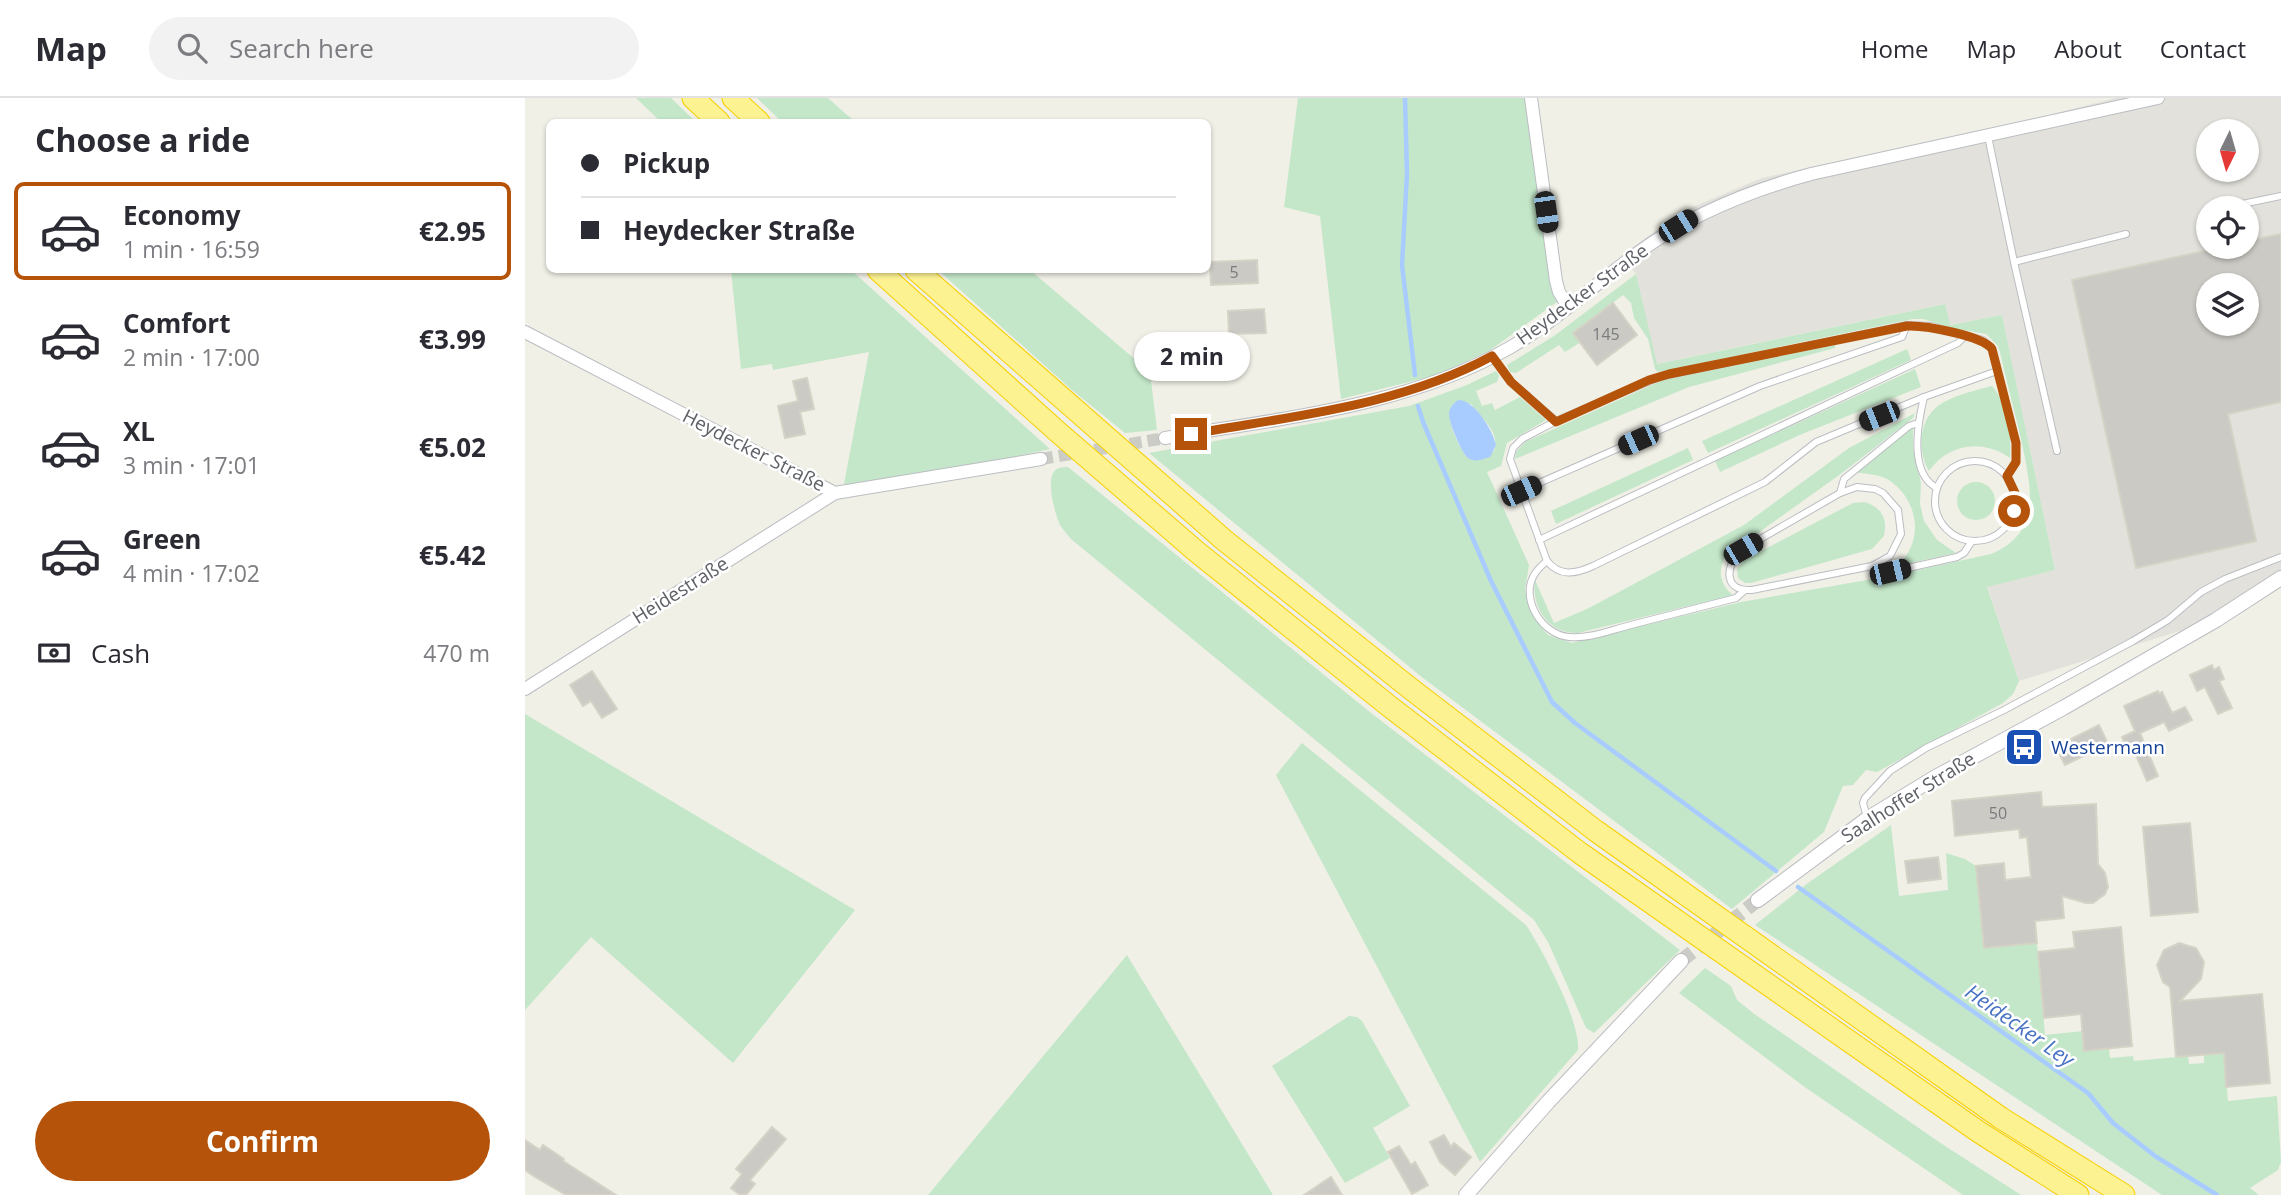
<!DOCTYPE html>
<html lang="en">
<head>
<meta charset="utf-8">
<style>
	body { margin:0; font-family:"Open Sans",sans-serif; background:#f2f2f3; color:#2b2b33; height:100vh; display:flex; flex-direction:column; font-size:26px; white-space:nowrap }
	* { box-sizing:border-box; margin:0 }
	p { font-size:23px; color:#7c7c81 }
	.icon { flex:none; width:38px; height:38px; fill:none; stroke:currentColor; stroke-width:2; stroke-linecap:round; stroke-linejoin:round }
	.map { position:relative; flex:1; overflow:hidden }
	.drawer { display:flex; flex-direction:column; background:#fff; width:525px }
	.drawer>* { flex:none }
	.banner { position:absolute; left:21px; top:21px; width:665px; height:154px; border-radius:10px; box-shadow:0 2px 5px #0004; display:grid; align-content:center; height:154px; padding:0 35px; background:#fff }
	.needle { width:46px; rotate:185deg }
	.controls { position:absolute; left:1671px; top:21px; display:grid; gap:14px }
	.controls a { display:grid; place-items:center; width:63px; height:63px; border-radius:50%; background:#fff; box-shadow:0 2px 5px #0004; font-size:35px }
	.end { position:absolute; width:32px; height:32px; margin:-16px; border:9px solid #b45309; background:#fff; box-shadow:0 0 0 4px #fff }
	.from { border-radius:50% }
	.bubble { position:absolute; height:49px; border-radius:24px; background:#fff; box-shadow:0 2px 5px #0004; font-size:23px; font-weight:700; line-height:49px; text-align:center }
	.car { position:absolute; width:21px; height:42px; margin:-21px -10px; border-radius:9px; box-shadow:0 0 5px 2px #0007; background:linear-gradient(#222 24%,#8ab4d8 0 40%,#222 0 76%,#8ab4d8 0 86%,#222 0) }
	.banner b { display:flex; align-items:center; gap:24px; height:66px; font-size:26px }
	.banner b+b { border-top:2px solid #e1e1e2 }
	.banner i { width:18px; height:18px; background:#2b2b33 }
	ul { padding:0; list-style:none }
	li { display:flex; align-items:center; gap:21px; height:98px; margin:0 14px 10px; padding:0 21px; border:4px solid transparent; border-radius:10px }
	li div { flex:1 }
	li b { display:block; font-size:26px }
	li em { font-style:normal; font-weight:700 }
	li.on { border-color:#b45309 }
	li>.icon { width:63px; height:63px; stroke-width:1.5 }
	h2 { padding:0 35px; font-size:32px; line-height:84px }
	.pay { display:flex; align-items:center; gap:18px; height:77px; padding:0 35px; font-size:26px }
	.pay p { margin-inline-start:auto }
	.button { display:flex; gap:14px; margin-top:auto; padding:14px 35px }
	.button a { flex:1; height:80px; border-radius:42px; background:#b45309; color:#fff; font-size:28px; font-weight:700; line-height:80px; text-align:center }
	header { display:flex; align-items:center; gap:42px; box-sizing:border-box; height:98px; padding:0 35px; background:#fff; border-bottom:2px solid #e1e1e2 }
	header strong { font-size:33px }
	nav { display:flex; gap:38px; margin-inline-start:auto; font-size:24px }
	.search { width:490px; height:63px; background:#f2f2f3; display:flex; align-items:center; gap:18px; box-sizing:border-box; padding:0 24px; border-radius:38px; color:#7c7c81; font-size:26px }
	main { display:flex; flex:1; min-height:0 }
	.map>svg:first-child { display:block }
	.industrial { fill:#e2e1db; fill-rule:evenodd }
	.green { fill:#c4e7c9; fill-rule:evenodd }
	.water { fill:#a8ccff }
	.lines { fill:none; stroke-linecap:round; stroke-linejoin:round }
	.stream { stroke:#a8ccff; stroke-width:4.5 }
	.building { fill:#cccac4; stroke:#d5d3c5; stroke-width:2; fill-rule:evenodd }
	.minor-tunnel { stroke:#ccccc7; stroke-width:12; stroke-dasharray:12 6; stroke-linecap:butt }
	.tertiary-tunnel { stroke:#ccccc7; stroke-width:14; stroke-dasharray:14 7; stroke-linecap:butt }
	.service-casing { stroke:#bbbdc2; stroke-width:8 }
	.minor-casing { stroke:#bbbdc2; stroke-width:14 }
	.tertiary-casing { stroke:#bbbdc2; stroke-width:16 }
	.motorway-casing { stroke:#f7cf00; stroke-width:23 }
	.service { stroke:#fff; stroke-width:6 }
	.minor { stroke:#fff; stroke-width:12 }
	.tertiary { stroke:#fff; stroke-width:14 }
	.motorway { stroke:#fdf292; stroke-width:21 }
	.route { stroke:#b45309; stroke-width:9 }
	.labels { text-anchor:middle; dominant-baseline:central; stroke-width:5; stroke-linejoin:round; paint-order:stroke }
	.number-label { font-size:16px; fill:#7a7b7e }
	.street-label { font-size:19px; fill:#5e6167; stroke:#fff }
	.transit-label { font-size:19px; fill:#164399; stroke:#fff; text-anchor:start }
	.water-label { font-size:21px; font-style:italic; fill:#4972c4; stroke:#fff }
</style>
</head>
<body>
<header>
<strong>Map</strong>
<div class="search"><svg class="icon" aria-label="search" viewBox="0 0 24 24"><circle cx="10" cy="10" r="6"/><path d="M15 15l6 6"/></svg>Search here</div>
<nav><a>Home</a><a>Map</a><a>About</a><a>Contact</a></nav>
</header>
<main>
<section class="drawer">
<h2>Choose a ride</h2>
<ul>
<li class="on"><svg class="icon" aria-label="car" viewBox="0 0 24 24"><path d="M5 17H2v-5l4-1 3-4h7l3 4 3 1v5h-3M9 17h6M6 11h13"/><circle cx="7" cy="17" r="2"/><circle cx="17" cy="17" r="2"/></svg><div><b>Economy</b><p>1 min · 16:59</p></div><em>€2.95</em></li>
<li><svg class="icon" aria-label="car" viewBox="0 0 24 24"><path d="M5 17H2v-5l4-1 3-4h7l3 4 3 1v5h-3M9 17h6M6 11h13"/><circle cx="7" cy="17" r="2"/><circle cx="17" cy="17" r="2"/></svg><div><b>Comfort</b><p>2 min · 17:00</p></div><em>€3.99</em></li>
<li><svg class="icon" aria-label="car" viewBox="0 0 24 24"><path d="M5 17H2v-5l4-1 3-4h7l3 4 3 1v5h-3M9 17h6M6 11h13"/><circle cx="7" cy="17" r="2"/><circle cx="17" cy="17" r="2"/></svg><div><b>XL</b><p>3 min · 17:01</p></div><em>€5.02</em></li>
<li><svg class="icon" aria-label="car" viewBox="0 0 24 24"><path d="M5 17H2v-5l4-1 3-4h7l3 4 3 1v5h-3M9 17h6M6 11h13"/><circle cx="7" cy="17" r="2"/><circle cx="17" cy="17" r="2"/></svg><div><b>Green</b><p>4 min · 17:02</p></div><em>€5.42</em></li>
</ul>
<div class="pay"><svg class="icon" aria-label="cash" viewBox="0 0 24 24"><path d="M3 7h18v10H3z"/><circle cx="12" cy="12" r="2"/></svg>Cash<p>470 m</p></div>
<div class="button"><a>Confirm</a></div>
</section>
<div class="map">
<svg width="1756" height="1097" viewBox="0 0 1756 1097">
	<rect width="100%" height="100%" fill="#f0f0e7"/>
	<path class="industrial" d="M1591,0H1756V481L1690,522L1494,583L1462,488L1530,472L1477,217L1424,227L1419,206L1131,266L1111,176L1096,158L1158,113L1237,80L1516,19ZM1684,33H1722V72H1684ZM1684,110H1722V149H1684ZM1684,187H1722V226H1684Z"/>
	<g class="green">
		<polygon points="111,0 146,0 171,24 136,24"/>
		<polygon points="232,0 303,0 330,24 257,24"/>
		<polygon points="773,0 1006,0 1040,198 964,253 912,277 816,301 795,118 759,109"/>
		<polygon points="206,172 326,172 525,351 489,359 332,387 319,386 344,254 248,272 247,266 216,271"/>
		<polygon points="413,172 505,172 625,274 632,332 600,335 547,292"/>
		<path d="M1111,176L1132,266L1420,206L1425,227L1477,217L1530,472L1462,489L1494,583L1488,596L1478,605L1352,674L1341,672L1328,687L1318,688L1299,734L1207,811L898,580L624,355L884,308L942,287L971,273L974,278L972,284L951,293L957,308L967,305L970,312L995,299L1021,322L982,345L976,368L962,374L1004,467L1000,492L1009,520L1023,537L1047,545L1216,504L1365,478L1466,456C1485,448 1500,435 1504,413C1511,382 1483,294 1476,258L1473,248L1461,236L1427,230L1398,221H1388L1133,274L1130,271L1123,241L1109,220L1106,205L1098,197L1049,235L1056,244L1040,254L1034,247L991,275L985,274L982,267L1029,238ZM928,306H946C956,320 976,334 969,353L942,360C933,345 919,323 928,306Z"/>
		<polygon points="1310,247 1310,250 1164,289 990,361 991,354 1000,344 1138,282"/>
		<polygon points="1382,251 1386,262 1183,355 1177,343"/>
		<polygon points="1390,271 1396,289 1277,336 1195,374 1190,363"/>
		<path d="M1467,288C1483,306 1487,337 1485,360C1458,341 1424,345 1404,373C1391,351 1394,317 1419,304C1434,296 1452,292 1467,288Z"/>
		<path d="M1390,315L1388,320L1317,375L1201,458C1192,472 1195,487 1208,497L1053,535C1024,536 1006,510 1010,482L1029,525L1064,510L1219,427L1324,350Z"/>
		<path d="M1388,329V349L1396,385L1395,406L1399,423L1412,442L1431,455L1376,467C1379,459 1386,452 1388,443C1395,420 1383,393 1362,381C1352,376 1340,376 1330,374Z"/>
		<polygon points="1163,350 1168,362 1031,426 1026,413"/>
		<path d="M543,369L846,615L1155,852L1069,935L1061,930L1023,844L1009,822L546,441C542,436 538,432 535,427C530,416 519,378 532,371C535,369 540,369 543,369Z"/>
		<circle cx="1451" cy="403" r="19"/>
		<path d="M1339,404C1356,408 1363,421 1359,438L1347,451L1226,485H1220L1213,480L1212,471L1219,462L1328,405Z"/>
		<polygon points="0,616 330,812 208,965 66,839 0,912"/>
		<path d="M777,645L1001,827C1018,853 1055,922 1053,952L955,1064L751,677Z"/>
		<polygon points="1366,727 1374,798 1423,792 1421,755 1440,761 1451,768 1459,850 1512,845 1520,937 1558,933 1560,953 1584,951 1585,960 1608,958 1609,963 1663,958 1664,966 1679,965 1679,957 1699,955 1703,1003 1752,998 1756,1064 1753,1072 1725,1090 1734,1097 1637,1097 1230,827 1283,785"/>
		<polygon points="602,857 748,1097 403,1097"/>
		<polygon points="1180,870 1206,888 1212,902 1228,915 1414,1044 1496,1097 1438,1097 1281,990 1154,895"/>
		<polygon points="824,918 832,919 837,923 885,1008 848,1030 865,1060 820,1085 747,968"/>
	</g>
	<path class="water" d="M933,302C950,302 968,333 971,347L965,359C958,361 950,365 943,360C937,356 923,323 924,315C925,309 928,306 933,302Z"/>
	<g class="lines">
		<g class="stream">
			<polyline points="880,0 882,76 877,167 890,277"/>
			<polyline points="893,308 898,324 966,483 1027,604 1050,625 1251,773"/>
			<polyline points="1273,789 1563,995 1588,1025 1630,1058 1692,1097"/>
		</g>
	</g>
	<g class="building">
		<path d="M1756,136V304L1703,316L1731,443L1611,470L1547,182L1697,149H1722V143ZM1684,187H1722V226H1684Z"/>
		<polygon points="732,162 733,185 686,187 685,164"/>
		<polygon points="1088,205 1112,237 1072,267 1048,235"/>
		<polygon points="739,211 741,235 704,236 703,213"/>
		<polygon points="282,280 289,311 275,314 280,336 260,340 253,308 273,303 268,283"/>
		<polygon points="1687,567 1689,572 1694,569 1699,581 1694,583 1707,610 1693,616 1680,589 1672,593 1665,577"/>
		<polygon points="67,573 92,611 77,620 66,603 58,608 45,587"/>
		<polygon points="1633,593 1634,596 1637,594 1647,615 1660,609 1667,622 1644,633 1639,624 1615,635 1633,678 1622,683 1608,650 1603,653 1597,639 1610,633 1599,608"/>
		<polygon points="1574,627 1583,646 1540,667 1535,657 1550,649 1546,641"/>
		<polygon points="1516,694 1517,709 1571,706 1573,766 1580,775 1583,789 1580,796 1568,805 1561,805 1537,798 1539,820 1510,823 1512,845 1459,850 1451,768 1479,765 1480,782 1506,779 1502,739 1495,740 1494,731 1430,738 1427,703"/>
		<polygon points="1665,725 1673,814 1626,818 1618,729"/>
		<polygon points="1413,759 1416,781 1383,785 1380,763"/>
		<polygon points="1596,829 1607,948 1559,953 1556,916 1519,920 1513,854 1550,850 1548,834"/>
		<polygon points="1654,845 1671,850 1679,864 1676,881 1655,903 1737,896 1745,985 1701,989 1699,955 1651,959 1645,889 1638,884 1632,867 1639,852"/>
		<polygon points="247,1029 261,1041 225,1082 230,1086 221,1097 215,1097 206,1090 217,1076 211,1071"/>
		<polygon points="919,1037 926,1049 929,1045 946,1059 930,1077 915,1064 905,1044"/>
		<polygon points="0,1042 15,1052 18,1047 39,1061 38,1063 91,1097 41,1097 10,1079 0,1072"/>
		<polygon points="874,1048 886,1067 890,1064 903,1087 887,1096 863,1054"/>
		<polygon points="806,1079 817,1097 779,1097"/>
	</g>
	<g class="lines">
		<polyline class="minor-tunnel" points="516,361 640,340"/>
		<polyline class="tertiary-tunnel" points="1156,863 1233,802"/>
		<defs>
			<g id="service">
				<polyline points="1463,38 1489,164 1601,136"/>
				<polyline points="1698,110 1756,98"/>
				<polyline points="1489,164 1532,353"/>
				<polyline points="967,258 986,284 1031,323"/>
				<path d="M1472,273L1399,299L1291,344L1240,384L1068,468C1050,476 1035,479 1022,463L985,361L988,350L997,341L1031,323L1134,279L1382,227L1406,228L1458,242L1467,251L1491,345V364L1482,378"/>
				<path d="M1399,299C1393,324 1383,375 1412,390"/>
				<circle cx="1450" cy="403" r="40"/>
				<path d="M1332,389L1350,391L1358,395L1373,412L1376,436L1365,458L1347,468L1227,492C1197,494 1200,466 1218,451L1315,395Z"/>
				<polyline points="996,393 1235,288 1377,239 1382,227"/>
				<polyline points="1315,395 1319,381 1384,328 1393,325"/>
				<polyline points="1014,442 1388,266 1433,245 1440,238"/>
				<path d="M1022,463C1016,468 1011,472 1008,479C996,503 1018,537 1044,539C1063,541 1083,533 1102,528C1138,519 1175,509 1211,500L1220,492"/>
				<polyline points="1347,468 1356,474 1365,474 1432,459 1439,455 1447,443"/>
				<polyline points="1342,719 1338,705 1340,700 1365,673 1401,650 1479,612 1608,543 1643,522 1676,494 1700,481 1756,459"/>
			</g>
			<g id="minor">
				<polyline points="1006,0 1031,183 1034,194 1043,209"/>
				<polyline points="0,234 310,395 516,361"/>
				<path d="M640,340C756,320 882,309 986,249C1032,222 1071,185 1114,154C1166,116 1224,93 1286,76L1633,0"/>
				<polyline points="0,591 310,395"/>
			</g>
			<g id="tertiary">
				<polyline points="1233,802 1342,721 1409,680 1538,610 1691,522 1756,480"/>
				<polyline points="941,1097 1023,1004 1156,863"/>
			</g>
			<g id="motorway">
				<polyline points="168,0 194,24"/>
				<polyline points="208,0 234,24"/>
				<polyline points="353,172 534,335 672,454 864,608 1055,755 1454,1034 1553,1097"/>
				<polyline points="391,172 699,442 886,591 1071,733 1476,1020 1599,1097"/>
			</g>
		</defs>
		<use href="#service" class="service-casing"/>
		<use href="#minor" class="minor-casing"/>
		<use href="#tertiary" class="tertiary-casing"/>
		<use href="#motorway" class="motorway-casing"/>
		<use href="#service" class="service"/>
		<use href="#minor" class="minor"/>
		<use href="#tertiary" class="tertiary"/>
		<use href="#motorway" class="motorway"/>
	</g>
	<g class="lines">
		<path class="route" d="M666,336C767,318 875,308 967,258L986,284L1031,324L1124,282L1144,276L1382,228C1400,227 1458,238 1467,251L1491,345V364L1482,378L1490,395L1489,413"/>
	</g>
	<defs>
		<symbol id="bus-square" viewBox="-11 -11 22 22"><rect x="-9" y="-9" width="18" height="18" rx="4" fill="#1a4fb4" stroke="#fff"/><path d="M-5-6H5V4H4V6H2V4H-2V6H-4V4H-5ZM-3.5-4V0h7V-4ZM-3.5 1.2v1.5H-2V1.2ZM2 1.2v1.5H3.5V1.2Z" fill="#fff"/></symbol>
	</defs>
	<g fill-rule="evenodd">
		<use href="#bus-square" x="1477" y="627" width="44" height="44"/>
	</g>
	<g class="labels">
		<g class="number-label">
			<text x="709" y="174">5</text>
			<text x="1081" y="236">145</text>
			<text x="1473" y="715">50</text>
		</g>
		<g class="street-label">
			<text transform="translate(1057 196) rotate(-36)">Heydecker Straße</text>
			<text transform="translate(229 352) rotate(27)">Heydecker Straße</text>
			<text transform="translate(155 492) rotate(-32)">Heidestraße</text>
			<text transform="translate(1383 699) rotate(-32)">Saalhoffer Straße</text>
		</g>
		<g class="transit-label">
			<text x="1526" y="649">Westermann</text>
		</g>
		<g class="water-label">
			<text transform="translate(1495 927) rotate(35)">Heidecker Ley</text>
		</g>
	</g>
</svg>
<div class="controls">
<a><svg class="needle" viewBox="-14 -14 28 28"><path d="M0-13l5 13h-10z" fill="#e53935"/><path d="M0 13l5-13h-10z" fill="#7c7c81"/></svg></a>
<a><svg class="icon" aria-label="locate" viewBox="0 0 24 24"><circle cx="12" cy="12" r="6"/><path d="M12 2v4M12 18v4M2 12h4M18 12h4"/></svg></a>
<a><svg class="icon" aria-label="layers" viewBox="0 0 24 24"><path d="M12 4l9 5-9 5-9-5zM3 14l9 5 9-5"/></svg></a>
</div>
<i class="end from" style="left:1489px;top:413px"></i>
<i class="end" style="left:666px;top:336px"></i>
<div class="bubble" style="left:609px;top:234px;width:116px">2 min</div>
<i class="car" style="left:1021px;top:114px;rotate:172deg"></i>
<i class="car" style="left:1153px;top:128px;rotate:58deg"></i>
<i class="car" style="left:1354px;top:318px;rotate:248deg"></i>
<i class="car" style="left:1113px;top:342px;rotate:246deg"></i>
<i class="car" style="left:996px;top:393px;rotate:66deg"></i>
<i class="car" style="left:1218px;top:451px;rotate:60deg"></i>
<i class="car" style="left:1365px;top:474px;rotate:77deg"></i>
<div class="banner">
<b><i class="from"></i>Pickup</b>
<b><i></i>Heydecker Straße</b>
</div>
</div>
</main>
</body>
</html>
